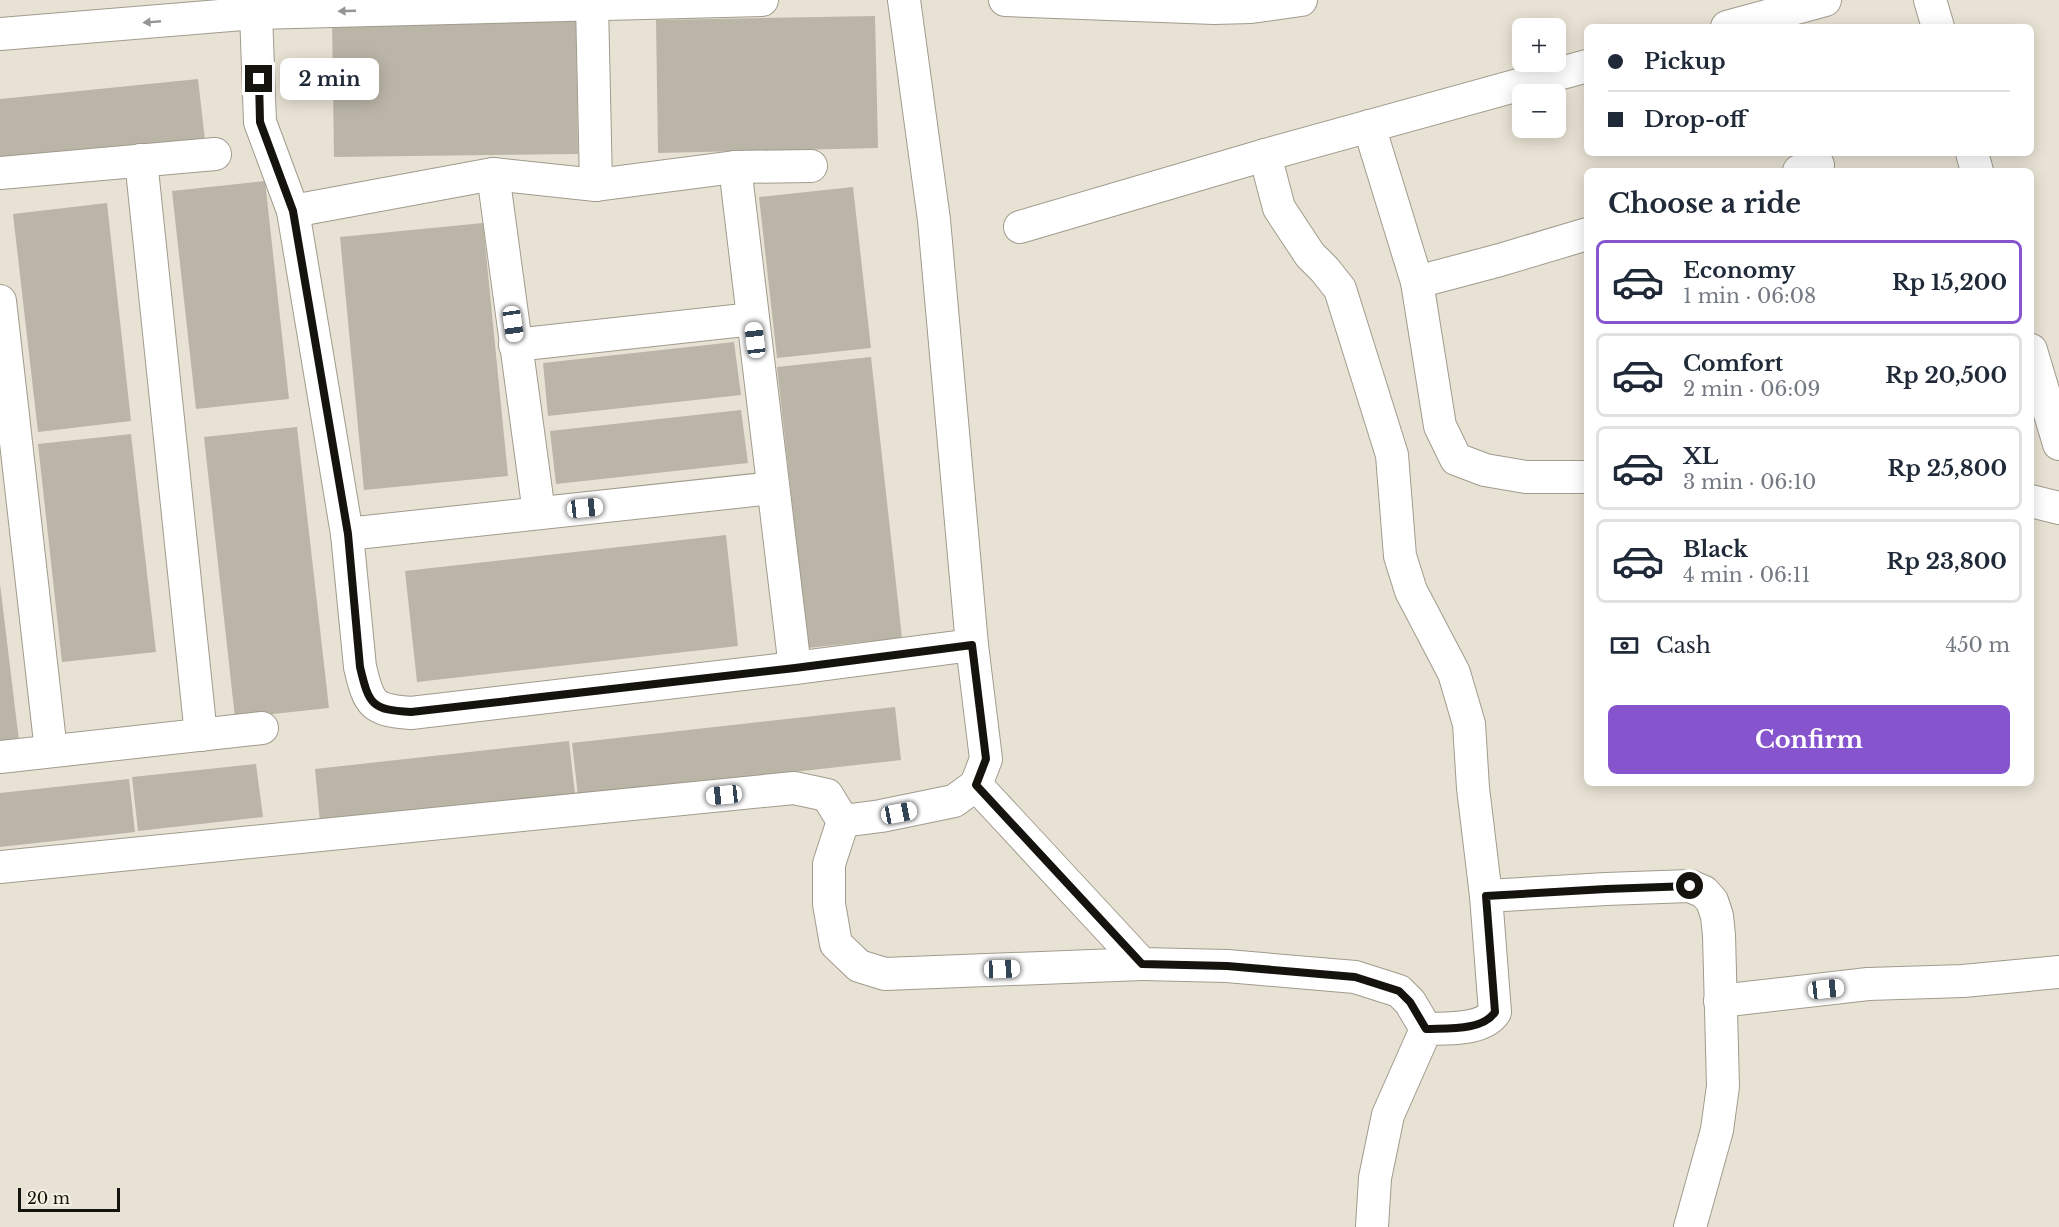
<!DOCTYPE html>
<html lang="en">
<head>
<meta charset="utf-8">
<style>
	body { margin:0; font-family:"Libre Baskerville",serif; background:#f6f6f7; color:#1f2937; height:100vh; display:flex; flex-direction:column; font-size:22px; white-space:nowrap }
	* { box-sizing:border-box; margin:0 }
	p { font-size:20px; color:#747a83 }
	.icon { flex:none; width:33px; height:33px; fill:none; stroke:currentColor; stroke-width:2; stroke-linecap:round; stroke-linejoin:round }
	.map { position:relative; flex:1; overflow:hidden }
	.sheet { position:absolute; left:1584px; top:168px; width:450px; height:618px; display:flex; flex-direction:column; background:#fff; border-radius:9px; box-shadow:0 3px 15px #0003 }
	.sheet>* { flex:none }
	.top-card { position:absolute; left:1584px; top:24px; width:450px; height:132px; border-radius:9px; box-shadow:0 3px 15px #0003; display:grid; align-content:center; height:132px; padding:0 24px; background:#fff }
	.buttons { position:absolute; left:1512px; top:18px; display:grid; gap:12px }
	.buttons a { display:grid; place-items:center; width:54px; height:54px; border-radius:9px; background:#fff; box-shadow:0 3px 15px #0003; font-size:30px }
	.scale { position:absolute; left:18px; bottom:15px; width:102px; box-sizing:border-box; padding-left:6px; border:3px solid #15130e; border-top:0; font-size:16px; line-height:21px; white-space:nowrap; color:#15130e; -webkit-text-stroke:4px #f5f0e1; paint-order:stroke }
	.end { position:absolute; width:27px; height:27px; margin:-14px; border:8px solid #15130e; background:#fff; box-shadow:0 0 0 3px #fff }
	.from { border-radius:50% }
	.bubble { position:absolute; height:42px; border-radius:9px; background:#fff; box-shadow:0 3px 15px #0003; font-size:20px; font-weight:700; line-height:42px; text-align:center }
	.car { position:absolute; width:18px; height:36px; margin:-18px -9px; border-radius:8px; box-shadow:0 0 4px 2px #0007; background:linear-gradient(#fff 24%,#345 0 40%,#fff 0 76%,#345 0 86%,#fff 0) }
	.top-card b { display:flex; align-items:center; gap:21px; height:57px; font-size:22px }
	.top-card b+b { border-top:2px solid #e0e1e3 }
	.top-card i { width:15px; height:15px; background:#1f2937 }
	ul { padding:0; list-style:none }
	li { display:flex; align-items:center; gap:18px; height:84px; margin:0 12px 9px; padding:0 12px; border:3px solid #e0e1e3; border-radius:9px }
	li div { flex:1 }
	li b { display:block; font-size:22px }
	li em { font-style:normal; font-weight:700 }
	li.current { border-color:#8654cd }
	li>.icon { width:54px; height:54px; stroke-width:1.5 }
	h2 { padding:0 24px; font-size:27px; line-height:72px }
	.pay { display:flex; align-items:center; gap:15px; height:66px; padding:0 24px; font-size:22px }
	.pay p { margin-inline-start:auto }
	.button { display:flex; gap:12px; margin-top:auto; padding:12px 24px }
	.button a { flex:1; height:69px; border-radius:9px; background:#8654cd; color:#fff; font-size:24px; font-weight:700; line-height:69px; text-align:center }
	.map>svg:first-child { display:block }
	.building { fill:#bab5a7 }
	.lines { fill:none; stroke-linecap:round; stroke-linejoin:round }
	.street-casing { stroke:#a09b8d; stroke-width:34 }
	.street { stroke:#fff; stroke-width:32 }
	.oneway { fill:#969593 }
	.route { stroke:#15130e; stroke-width:8 }
</style>
</head>
<body>
<div class="map">
<svg width="2059" height="1227" viewBox="0 0 2059 1227">
	<rect width="100%" height="100%" fill="#e8e2d4"/>
	<g class="building">
		<polygon points="875,16 878,148 658,153 656,20"/>
		<polygon points="576,18 578,154 334,157 332,21"/>
		<polygon points="198,79 205,140 0,161 0,99"/>
		<polygon points="265,181 289,399 196,409 172,191"/>
		<polygon points="853,187 871,348 777,358 759,197"/>
		<polygon points="107,203 131,421 38,432 13,214"/>
		<polygon points="483,223 508,476 364,490 340,237"/>
		<polygon points="734,342 741,395 548,416 543,363"/>
		<polygon points="871,357 902,638 808,648 777,367"/>
		<polygon points="741,410 748,463 556,484 550,431"/>
		<polygon points="297,427 329,708 235,718 204,437"/>
		<polygon points="131,434 156,652 62,662 38,444"/>
		<polygon points="726,535 738,646 417,682 405,571"/>
		<polygon points="0,584 19,741 0,743"/>
		<polygon points="895,707 901,760 578,796 572,743"/>
		<polygon points="569,741 575,794 320,822 315,769"/>
		<polygon points="256,764 263,817 138,831 132,777"/>
		<polygon points="129,779 135,832 0,847 0,793"/>
	</g>
	<g class="lines">
		<defs>
			<g id="street">
				<polyline points="904,0 934,220 972,645 986,759 976,785 1142,964 1227,966 1355,977 1399,991 1410,1002 1426,1029"/>
				<polyline points="1005,0 1214,8 1251,7 1301,0"/>
				<polyline points="1930,0 1938,27"/>
				<polyline points="592,4 596,185"/>
				<path d="M256,13L260,122L293,211L347,534L360,667C369,705 372,710 411,713L795,668L972,645"/>
				<polyline points="1727,27 1825,0"/>
				<polyline points="0,34 256,13 762,0"/>
				<polyline points="1369,126 1417,282 1500,260 1587,234"/>
				<polyline points="1972,153 1977,171"/>
				<path d="M1265,155L1279,208L1310,255L1325,270L1340,289L1392,455L1400,556L1411,591L1454,673L1469,724L1473,788L1486,896L1495,1012C1483,1031 1446,1028 1426,1029L1388,1115L1375,1178L1372,1227"/>
				<polyline points="141,160 201,735"/>
				<polyline points="735,167 795,668"/>
				<polyline points="1799,171 1818,165"/>
				<polyline points="0,173 215,154"/>
				<polyline points="493,174 539,513"/>
				<polyline points="293,211 493,174 596,185 735,167 811,166"/>
				<polyline points="1020,227 1265,155 1587,66"/>
				<polyline points="1417,282 1440,426 1456,459 1485,470 1526,477 1587,477"/>
				<polyline points="0,301 51,751"/>
				<polyline points="515,345 753,319"/>
				<polyline points="2031,350 2059,444"/>
				<polyline points="2031,501 2059,508"/>
				<polyline points="347,534 773,488"/>
				<polyline points="0,757 262,728"/>
				<polyline points="843,821 829,864 829,904 836,944 859,966 885,974 1142,964"/>
				<polyline points="0,867 794,788 827,795 843,821 881,816 954,801 976,785"/>
				<polyline points="1486,896 1606,889 1690,886 1704,892 1712,901 1717,916 1719,935 1723,1086 1717,1130 1690,1227"/>
				<polyline points="1720,1001 1868,984 1963,981 2059,972"/>
			</g>
		</defs>
		<use href="#street" class="street-casing"/>
		<use href="#street" class="street"/>
	</g>
	<defs><path id="oneway-solid" d="M-6-.8H1V-3.2L6.5 0L1 3.2V.8H-6Z" transform="scale(1.5)"/></defs>
	<g class="oneway">
		<use href="#oneway-solid" transform="translate(347 11) rotate(178)"/>
		<use href="#oneway-solid" transform="translate(152 22) rotate(175)"/>
	</g>
	<g class="lines">
		<path class="route" d="M259,79L260,122L293,211L348,534L360,667C369,705 372,710 411,712L795,668L972,645L986,759L976,785L1142,964L1227,966L1355,977L1399,991L1410,1002L1426,1029C1446,1028 1483,1031 1495,1012L1486,896L1606,889L1690,886"/>
	</g>
</svg>
<div class="buttons">
<a>+</a>
<a>−</a>
</div>
<div class="scale">20 m</div>
<i class="end from" style="left:1690px;top:886px"></i>
<i class="end" style="left:259px;top:79px"></i>
<div class="bubble" style="left:280px;top:58px;width:99px">2 min</div>
<i class="car" style="left:513px;top:324px;rotate:172deg"></i>
<i class="car" style="left:755px;top:340px;rotate:353deg"></i>
<i class="car" style="left:585px;top:508px;rotate:84deg"></i>
<i class="car" style="left:724px;top:795px;rotate:264deg"></i>
<i class="car" style="left:899px;top:813px;rotate:79deg"></i>
<i class="car" style="left:1002px;top:969px;rotate:88deg"></i>
<i class="car" style="left:1826px;top:989px;rotate:84deg"></i>
<div class="top-card">
<b><i class="from"></i>Pickup</b>
<b><i></i>Drop-off</b>
</div>
<section class="sheet">
<h2>Choose a ride</h2>
<ul>
<li class="current"><svg class="icon" aria-label="car" viewBox="0 0 24 24"><path d="M5 17H2v-5l4-1 3-4h7l3 4 3 1v5h-3M9 17h6M6 11h13"/><circle cx="7" cy="17" r="2"/><circle cx="17" cy="17" r="2"/></svg><div><b>Economy</b><p>1 min · 06:08</p></div><em>Rp 15,200</em></li>
<li><svg class="icon" aria-label="car" viewBox="0 0 24 24"><path d="M5 17H2v-5l4-1 3-4h7l3 4 3 1v5h-3M9 17h6M6 11h13"/><circle cx="7" cy="17" r="2"/><circle cx="17" cy="17" r="2"/></svg><div><b>Comfort</b><p>2 min · 06:09</p></div><em>Rp 20,500</em></li>
<li><svg class="icon" aria-label="car" viewBox="0 0 24 24"><path d="M5 17H2v-5l4-1 3-4h7l3 4 3 1v5h-3M9 17h6M6 11h13"/><circle cx="7" cy="17" r="2"/><circle cx="17" cy="17" r="2"/></svg><div><b>XL</b><p>3 min · 06:10</p></div><em>Rp 25,800</em></li>
<li><svg class="icon" aria-label="car" viewBox="0 0 24 24"><path d="M5 17H2v-5l4-1 3-4h7l3 4 3 1v5h-3M9 17h6M6 11h13"/><circle cx="7" cy="17" r="2"/><circle cx="17" cy="17" r="2"/></svg><div><b>Black</b><p>4 min · 06:11</p></div><em>Rp 23,800</em></li>
</ul>
<div class="pay"><svg class="icon" aria-label="cash" viewBox="0 0 24 24"><path d="M3 7h18v10H3z"/><circle cx="12" cy="12" r="2"/></svg>Cash<p>450 m</p></div>
<div class="button"><a>Confirm</a></div>
</section>
</div>
</body>
</html>
